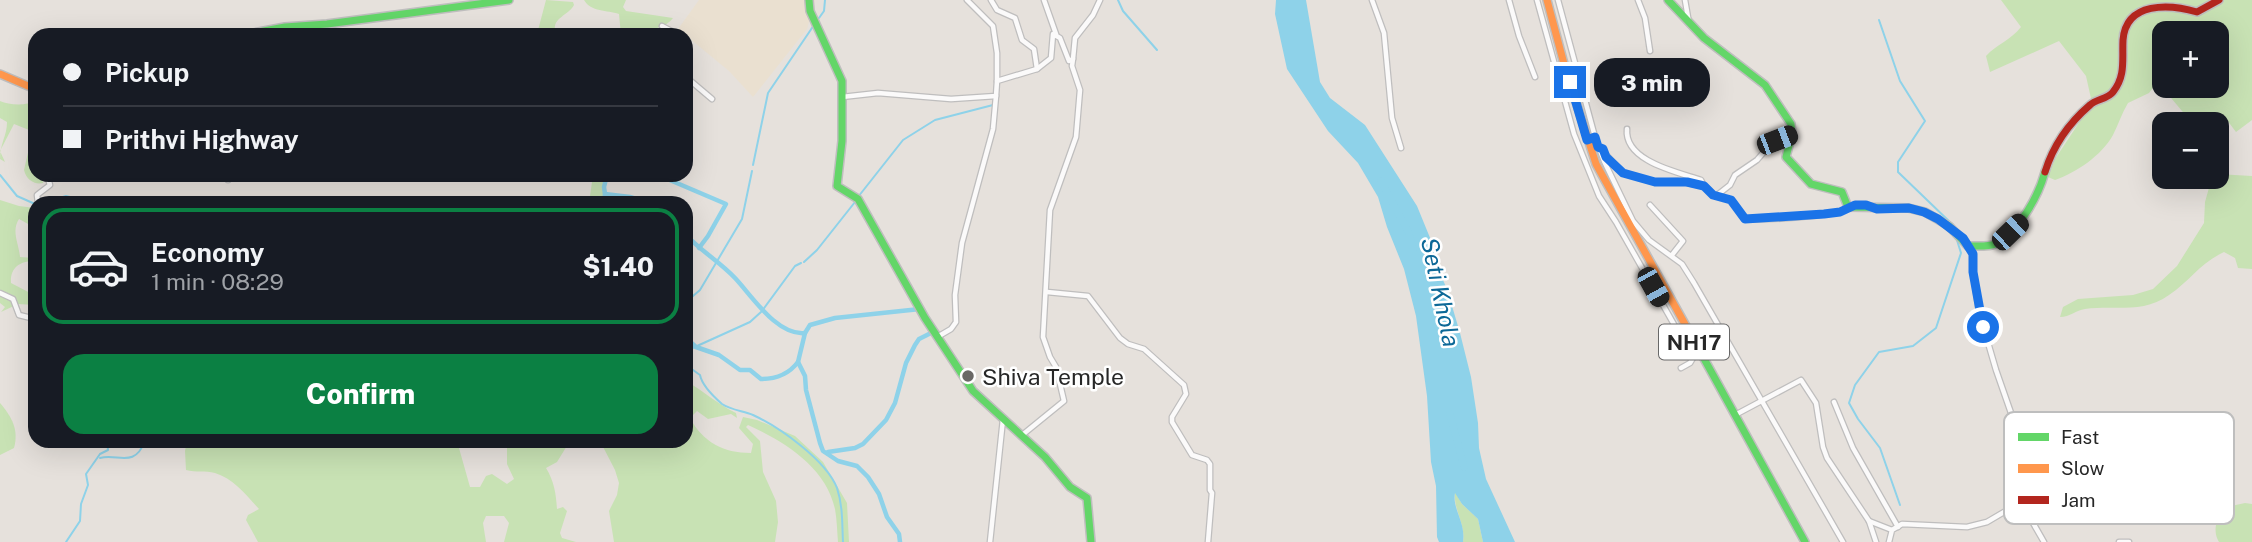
<!DOCTYPE html>
<html lang="en">
<head>
<meta charset="utf-8">
<style>
	body { margin:0; font-family:"Public Sans",sans-serif; background:#242831; color:#f1f3f6; height:100vh; display:flex; flex-direction:column; font-size:26px; white-space:nowrap }
	* { box-sizing:border-box; margin:0 }
	p { font-size:23px; color:#9ea1a6 }
	.icon { flex:none; width:38px; height:38px; fill:none; stroke:currentColor; stroke-width:2; stroke-linecap:round; stroke-linejoin:round }
	.map { position:relative; flex:1; overflow:hidden }
	.panel { position:absolute; left:28px; top:196px; width:665px; height:252px; display:flex; flex-direction:column; background:#171b24; border-radius:21px; box-shadow:0 7px 28px #0002 }
	.panel>* { flex:none }
	.hud { position:absolute; left:28px; top:28px; width:665px; height:154px; border-radius:21px; box-shadow:0 7px 28px #0002; display:grid; align-content:center; height:154px; padding:0 35px; background:#171b24 }
	.fabs { position:absolute; left:2152px; top:21px; display:grid; gap:14px }
	.fabs a { display:grid; place-items:center; width:77px; height:77px; border-radius:14px; background:#171b24; box-shadow:0 7px 28px #0002; font-size:35px }
	.end { position:absolute; width:32px; height:32px; margin:-16px; border:9px solid #1a73e8; background:#fff; box-shadow:0 0 0 4px #fff }
	.from { border-radius:50% }
	.bubble { position:absolute; height:49px; border-radius:21px; background:#171b24; box-shadow:0 7px 28px #0002; font-size:23px; font-weight:800; line-height:49px; text-align:center }
	.car { position:absolute; width:21px; height:42px; margin:-21px -10px; border-radius:9px; box-shadow:0 0 5px 2px #0007; background:linear-gradient(#222 24%,#8ab4d8 0 40%,#222 0 76%,#8ab4d8 0 86%,#222 0) }
	.hud b { display:flex; align-items:center; gap:24px; height:66px; font-size:26px }
	.hud b+b { border-top:2px solid #363941 }
	.hud i { width:18px; height:18px; background:#f1f3f6 }
	ul { padding:12px 0 0; list-style:none }
	li { display:flex; align-items:center; gap:21px; height:116px; margin:0 14px 10px; padding:0 21px; border:4px solid transparent; border-radius:21px }
	li div { flex:1 }
	li b { display:block; font-size:26px }
	li em { font-style:normal; font-weight:800 }
	li.on { border-color:#0b8043 }
	li>.icon { width:63px; height:63px; stroke-width:1.5 }
	.primary-button { display:flex; gap:14px; margin-top:auto; padding:14px 35px }
	.primary-button a { flex:1; height:80px; border-radius:21px; background:#0b8043; color:#fff; font-size:28px; font-weight:800; line-height:80px; text-align:center }
	.map>svg:first-child { display:block }
	.education { fill:#eae0d0 }
	.green { fill:#c8e2b4; fill-rule:evenodd }
	.water { fill:#8ed2e9 }
	.lines { fill:none; stroke-linecap:round; stroke-linejoin:round }
	.stream { stroke:#8ed2e9; stroke-width:2 }
	.canal { stroke:#8ed2e9; stroke-width:4.5 }
	.river { stroke:#8ed2e9; stroke-width:7 }
	.street-casing { stroke:#bfbebe; stroke-width:7 }
	.fast-casing { stroke:#bfbebe; stroke-width:10 }
	.slow-casing { stroke:#bfbebe; stroke-width:10 }
	.jam-casing { stroke:#bfbebe; stroke-width:10 }
	.street { stroke:#fbfafa; stroke-width:4.5 }
	.fast { stroke:#63d668; stroke-width:7 }
	.slow { stroke:#ff974d; stroke-width:7 }
	.jam { stroke:#b3261e; stroke-width:7 }
	.route { stroke:#1a73e8; stroke-width:9 }
	.poi-dot { fill:#6a6866; stroke:#fff; stroke-width:2.5 }
	.labels { text-anchor:middle; dominant-baseline:central; stroke-width:5; stroke-linejoin:round; paint-order:stroke }
	.shield { fill:#fff; stroke:#686868; stroke-width:2 }
	.shield-label { font-size:21px; font-weight:bold; fill:#272727 }
	.poi-label { font-size:23px; fill:#272727; stroke:#fff; text-anchor:start }
	.water-label { font-size:24px; font-style:italic; fill:#0c6897; stroke:#fff }
	.key { fill:#fff; stroke:#bebebe; stroke-width:2 }
	.key-label { font-size:19px; fill:#272727 }
</style>
</head>
<body>
<div class="map">
<svg width="2252" height="542" viewBox="0 0 2252 542">
	<rect width="100%" height="100%" fill="#e6e1dc"/>
	<polygon class="education" points="699,0 815,0 807,29 753,97 729,71 678,29"/>
	<g class="green">
		<path d="M546,0L573,2L574,5C568,16 553,17 555,31L561,34L571,29L595,35H539L537,34Z"/>
		<path d="M584,0H626L623,7L626,11L673,18C666,28 653,27 644,35H621L619,14C607,10 591,12 584,0Z"/>
		<path d="M2001,0H2252V120L2236,132L2227,120L2193,124L2166,92L2162,84H2156L2149,93L2128,103C2122,113 2118,125 2113,135C2101,156 2077,172 2055,180L2048,177L2055,159L2092,103L2086,76L2059,41L1990,72L1986,56C1997,44 2011,40 2021,27ZM2165,33H2217V86H2165Z"/>
		<path d="M0,101C9,105 26,106 35,101V175H44L43,183C34,185 26,179 24,170L32,135L29,130L14,124L0,151L5,162L0,159C0,143 7,136 7,122L0,118Z"/>
		<path d="M2217,174L2252,176V269L2238,268L2235,258L2224,252C2200,263 2190,281 2169,295C2143,314 2115,305 2085,309C2076,310 2070,317 2060,317L2063,307L2078,299L2133,295L2153,289L2177,266L2204,223L2205,202L2212,177H2217Z"/>
		<polygon points="585,175 607,175 603,203 553,200 552,203 548,203 547,198 553,197 590,196 592,182"/>
		<path d="M0,200L19,206L35,208V235L30,225L19,219C11,231 19,244 20,257L34,258L32,261C19,262 10,268 11,283L34,295L35,305L18,304L1,312L5,307L0,303Z"/>
		<path d="M686,381C704,391 717,404 736,413L737,418L731,414L708,419L697,411L690,418C703,442 723,453 751,453L753,444L739,428L743,417L757,420L795,436L823,462L847,503L849,542H838C837,531 837,520 835,509C826,467 784,441 748,425L746,427L760,441L763,472L776,501L778,522L775,542H614L609,511L617,495L619,483L615,470L600,441H686Z"/>
		<path d="M0,403C12,417 19,430 14,448L0,455Z"/>
		<path d="M187,441H457L470,487H480L486,476L492,474L507,484L514,479L507,464V441H570L557,462L546,468C554,481 556,493 557,509L563,507L567,511L560,533L562,538L576,542H504L509,523L504,516H486L483,523L486,542H258L246,520L248,515L259,509C246,495 234,479 215,473C205,470 196,473 186,470L185,451Z"/>
		<path d="M1455,492L1462,504L1478,519L1483,542H1463C1466,525 1453,509 1455,492Z"/>
		<path d="M2245,503L2252,504V542H2219C2212,531 2217,519 2222,508Z"/>
	</g>
	<path class="water" d="M1276,0H1306L1320,82L1330,98L1365,125L1417,206L1435,250L1438,269L1447,289L1460,333L1471,377L1478,423L1479,448L1486,479L1515,542H1483L1478,519L1462,504L1455,493C1452,509 1466,522 1463,542H1439L1437,537L1436,486L1431,462L1427,396L1416,316L1404,269L1387,227L1378,197L1358,163L1328,131L1287,69L1275,14Z"/>
	<g class="lines">
		<g class="stream">
			<polyline points="1118,0 1123,11 1157,50"/>
			<polyline points="819,18 824,11 825,0"/>
			<polyline points="1879,20 1900,81 1925,121 1898,162 1898,172 1953,225"/>
			<polyline points="753,165 768,93 814,25"/>
			<polyline points="0,175 17,196 35,204"/>
			<polyline points="858,197 903,140 935,120 993,105"/>
			<polyline points="43,203 66,196 94,203"/>
			<polyline points="804,262 817,250 855,202"/>
			<polyline points="686,302 700,290 742,219 752,171"/>
			<polyline points="762,311 795,266 801,263"/>
			<polyline points="686,351 750,322 761,312"/>
			<path d="M686,365L700,375C702,385 714,397 722,404C731,410 743,411 753,415C779,427 826,460 837,488C843,506 842,524 843,542"/>
			<path d="M100,458C118,453 134,469 145,441"/>
			<polyline points="1900,505 1880,448 1858,419 1849,403 1855,385 1879,352 1913,346 1936,328 1961,253 1956,237"/>
			<polyline points="66,542 80,521 81,504 88,485 86,474 100,454 108,450 107,441"/>
		</g>
		<g class="canal">
			<polyline points="658,175 726,204 708,236 699,248"/>
			<polyline points="605,194 604,187 607,175"/>
			<polyline points="604,203 605,194 630,197 648,203"/>
			<path d="M686,235C701,251 720,262 735,278C752,296 777,336 805,333"/>
			<path d="M686,338L696,347L719,355L740,370H750L761,379C776,379 789,374 798,362"/>
			<polyline points="828,452 855,448 863,444 886,420 895,403 906,363 915,345 919,339 933,332"/>
			<polyline points="900,542 899,534 887,517 879,494 868,477 857,466 838,461 823,451 820,443 806,390 805,376 798,362 805,333 810,325 835,318 920,309"/>
		</g>
		<g class="river">
			<polyline points="1381,181 1409,233 1413,249"/>
			<polyline points="1450,414 1464,467"/>
		</g>
		<defs>
			<g id="street">
				<polyline points="967,0 993,26 997,53 997,81"/>
				<polyline points="991,0 997,10 1015,18 1022,40 1034,49 1037,69"/>
				<polyline points="1044,0 1056,34"/>
				<polyline points="1372,0 1384,33 1392,118 1401,148"/>
				<polyline points="1509,0 1519,36 1535,77"/>
				<polyline points="1537,0 1574,134 1599,196 1616,222 1693,358 1690,363 1681,368"/>
				<polyline points="1558,0 1595,137"/>
				<polyline points="1638,0 1645,18 1650,51"/>
				<polyline points="1685,0 1689,23"/>
				<polyline points="662,26 679,35"/>
				<polyline points="686,39 688,41 686,53"/>
				<polyline points="686,77 712,99"/>
				<polyline points="842,97 878,93 951,99 996,96 997,81 1037,69 1051,58 1053,34 1060,38 1069,61 1073,59 1075,38 1093,15 1100,0"/>
				<polyline points="1589,139 1595,137 1604,161 1633,221 1649,240 1682,264 1694,283 1843,542"/>
				<path d="M1599,147L1623,173L1655,182L1677,181L1704,186L1701,180C1677,172 1624,161 1627,129"/>
				<polyline points="228,175 228,180"/>
				<path d="M1704,186L1713,195L1731,200L1745,219C1765,220 1833,217 1848,208"/>
				<polyline points="1716,196 1730,185 1735,175 1757,160 1769,146 1792,135"/>
				<polyline points="38,203 37,195 50,185 47,175"/>
				<polyline points="1650,205 1683,241 1672,255"/>
				<polyline points="1047,292 1088,296 1120,338 1128,344 1144,349 1184,385 1186,394 1172,417 1172,422 1192,455 1207,460 1210,464 1210,490 1212,493 1208,542"/>
				<polyline points="0,293 13,299 19,315 35,319"/>
				<polyline points="939,336 951,329 956,322 955,295 962,243 993,129 996,96"/>
				<polyline points="1834,402 1853,448 1898,527"/>
				<polyline points="1735,415 1801,380 1816,403 1823,447 1827,458 1869,521 1876,542"/>
				<polyline points="1021,436 1064,401 1056,367 1050,357 1043,337 1050,210 1076,137 1080,90 1072,66 1073,59"/>
				<polyline points="2021,502 2044,542"/>
				<polyline points="1869,521 1892,530"/>
				<polyline points="990,542 1003,419"/>
				<polyline points="1889,542 1892,530 1902,524 1967,527 1987,522 2021,502 2028,484 2025,453 1996,370 1979,312 1973,272 1973,254 1968,246"/>
				<polyline points="2119,542 2129,542"/>
			</g>
			<g id="fast">
				<polyline points="809,0 810,11 842,81 842,141 837,186 858,199 925,318 973,391 1045,457 1070,487 1087,498 1091,542"/>
				<path d="M1668,0L1704,38L1765,85L1791,124L1792,134L1786,157L1811,184L1842,192L1848,207L1908,208L1925,212L1949,226L1968,246C1976,246 1989,247 1995,244C2020,230 2038,197 2045,172"/>
				<polyline points="243,35 285,27 327,24 509,0"/>
				<polyline points="1691,335 1805,542"/>
			</g>
			<g id="slow">
				<polyline points="1547,0 1564,64 1596,164 1691,335"/>
				<polyline points="0,74 35,89"/>
			</g>
			<path id="jam" d="M2045,172C2053,146 2069,123 2090,105C2096,99 2108,99 2113,92C2126,76 2122,59 2123,40C2126,1 2170,4 2197,12L2219,0"/>
		</defs>
		<use href="#street" class="street-casing"/>
		<use href="#fast" class="fast-casing"/>
		<use href="#slow" class="slow-casing"/>
		<use href="#jam" class="jam-casing"/>
		<use href="#street" class="street"/>
		<use href="#fast" class="fast"/>
		<use href="#slow" class="slow"/>
		<use href="#jam" class="jam"/>
	</g>
	<g class="lines">
		<polyline class="route" points="1570,82 1587,140 1595,137 1598,147 1603,149 1606,157 1623,173 1655,182 1687,182 1704,186 1713,195 1731,200 1745,219 1824,214 1840,212 1855,205 1866,205 1877,209 1909,208 1924,212 1938,219 1963,238 1973,254 1973,272 1983,327"/>
	</g>
	<circle class="poi-dot" cx="968" cy="376" r="7"/>
	<g class="labels">
		<rect class="shield" x="1659" y="324.5" width="70" height="35" rx="5"/>
		<g class="shield-label">
			<text x="1694" y="342">NH17</text>
		</g>
		<g class="poi-label">
			<text x="982" y="376">Shiva Temple</text>
		</g>
		<g class="water-label">
			<text transform="translate(1441 292) rotate(78)">Seti Khola</text>
		</g>
	</g>
	<rect x="2004" y="412" width="230" height="112" rx="10" class="key"/>
	<rect x="2018" y="433" width="31" height="8" fill="#63d668"/>
	<rect x="2018" y="464" width="31" height="9" fill="#ff974d"/>
	<rect x="2018" y="496" width="31" height="8" fill="#b3261e"/>
	<g class="key-label">
		<text x="2061" y="444">Fast</text>
		<text x="2061" y="475">Slow</text>
		<text x="2061" y="507">Jam</text>
	</g>
</svg>
<div class="fabs">
<a>+</a>
<a>−</a>
</div>
<i class="end from" style="left:1983px;top:327px"></i>
<i class="end" style="left:1570px;top:82px"></i>
<div class="bubble" style="left:1594px;top:58px;width:116px">3 min</div>
<i class="car" style="left:1777px;top:140px;rotate:69deg"></i>
<i class="car" style="left:2010px;top:232px;rotate:46deg"></i>
<i class="car" style="left:1653px;top:287px;rotate:151deg"></i>
<div class="hud">
<b><i class="from"></i>Pickup</b>
<b><i></i>Prithvi Highway</b>
</div>
<section class="panel">
<ul>
<li class="on"><svg class="icon" aria-label="car" viewBox="0 0 24 24"><path d="M5 17H2v-5l4-1 3-4h7l3 4 3 1v5h-3M9 17h6M6 11h13"/><circle cx="7" cy="17" r="2"/><circle cx="17" cy="17" r="2"/></svg><div><b>Economy</b><p>1 min · 08:29</p></div><em>$1.40</em></li>
</ul>
<div class="primary-button"><a>Confirm</a></div>
</section>
</div>
</body>
</html>
